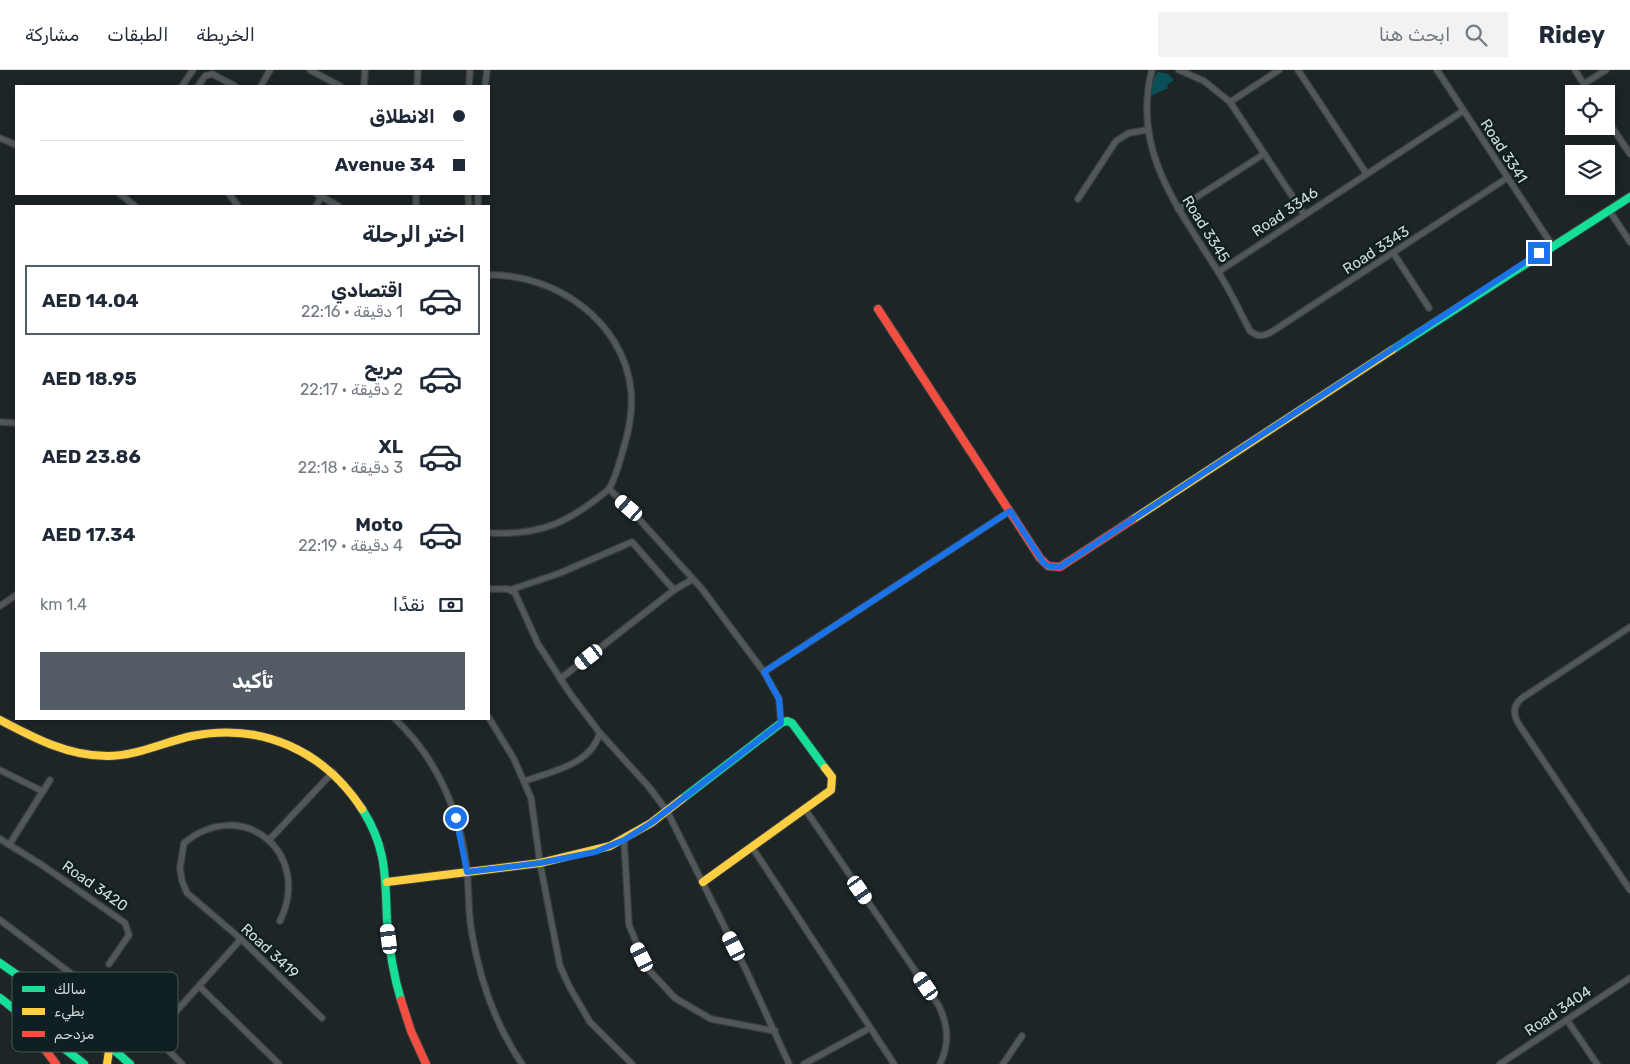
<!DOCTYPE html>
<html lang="ar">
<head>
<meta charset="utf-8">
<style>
	body { margin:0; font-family:Rubik,Vazirmatn,sans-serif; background:#f2f2f3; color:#1f2937; direction:rtl; height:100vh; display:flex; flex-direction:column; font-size:19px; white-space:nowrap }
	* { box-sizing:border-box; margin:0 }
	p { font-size:16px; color:#747a83 }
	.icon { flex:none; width:28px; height:28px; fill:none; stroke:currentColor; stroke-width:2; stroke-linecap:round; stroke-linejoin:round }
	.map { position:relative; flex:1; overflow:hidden; direction:ltr }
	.panel { position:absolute; left:15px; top:135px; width:475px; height:515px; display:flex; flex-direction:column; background:#fff; border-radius:0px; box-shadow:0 2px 12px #0003; direction:rtl }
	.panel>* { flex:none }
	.guide { position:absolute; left:15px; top:15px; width:475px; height:110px; border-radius:0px; box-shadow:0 2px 12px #0003; direction:rtl; display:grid; align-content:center; height:110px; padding:0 25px; background:#fff }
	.controls { position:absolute; left:1565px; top:15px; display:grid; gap:10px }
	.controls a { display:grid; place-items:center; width:50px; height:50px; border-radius:0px; background:#fff; box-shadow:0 2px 12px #0003; font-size:25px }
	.end { position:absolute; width:22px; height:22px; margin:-11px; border:6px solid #1a73e8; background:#fff; box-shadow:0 0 0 2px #fff }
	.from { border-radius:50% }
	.car { position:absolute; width:15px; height:30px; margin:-15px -8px; border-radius:6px; box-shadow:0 0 4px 1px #0007; background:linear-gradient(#fff 24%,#345 0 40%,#fff 0 76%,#345 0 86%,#fff 0) }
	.guide b { display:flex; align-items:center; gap:18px; height:48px; font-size:19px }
	.guide b+b { border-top:1px solid #e0e1e3 }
	.guide i { width:12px; height:12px; background:#1f2937 }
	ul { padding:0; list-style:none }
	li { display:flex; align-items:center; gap:15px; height:70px; margin:0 10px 8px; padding:0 15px; border:2px solid transparent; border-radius:0px }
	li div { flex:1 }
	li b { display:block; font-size:19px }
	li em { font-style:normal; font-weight:700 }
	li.active { border-color:#535c64 }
	li>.icon { width:45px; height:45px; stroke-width:1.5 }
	h2 { padding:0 25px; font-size:22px; line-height:60px }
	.pay { display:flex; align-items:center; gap:12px; height:55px; padding:0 25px; font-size:19px }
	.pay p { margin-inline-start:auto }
	.button { display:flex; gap:10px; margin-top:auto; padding:10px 25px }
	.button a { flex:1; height:58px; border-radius:0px; background:#535c64; color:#fff; font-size:20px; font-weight:700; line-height:58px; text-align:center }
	header { display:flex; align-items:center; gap:30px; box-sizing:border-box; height:70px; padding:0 25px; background:#fff; border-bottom:1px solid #e0e1e3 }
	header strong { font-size:24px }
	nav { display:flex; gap:28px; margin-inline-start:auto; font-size:18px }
	.search { width:350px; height:45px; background:#f2f2f3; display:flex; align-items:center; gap:12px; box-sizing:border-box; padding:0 18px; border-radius:0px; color:#747a83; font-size:19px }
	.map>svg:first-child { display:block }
	.forest { fill:#0a4f56 }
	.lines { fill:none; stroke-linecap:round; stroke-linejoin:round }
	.street-casing { stroke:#383f40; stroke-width:8 }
	.fast-casing { stroke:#383f40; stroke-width:10 }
	.slow-casing { stroke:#383f40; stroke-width:10 }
	.jam-casing { stroke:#383f40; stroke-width:10 }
	.street { stroke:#52585a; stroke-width:5.5 }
	.fast { stroke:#16e098; stroke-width:8 }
	.slow { stroke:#ffcf43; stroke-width:8 }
	.jam { stroke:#f24e42; stroke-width:8 }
	.route { stroke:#1a73e8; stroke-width:6 }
	.labels { text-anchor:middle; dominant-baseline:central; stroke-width:5; stroke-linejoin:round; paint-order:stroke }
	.street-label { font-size:15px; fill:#d1dbdc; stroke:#101f21 }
	.key { fill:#101f21; stroke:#4a5759; stroke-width:1 }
	.key-label { font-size:14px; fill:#d1dbdc }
</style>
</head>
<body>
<header>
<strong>Ridey</strong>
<div class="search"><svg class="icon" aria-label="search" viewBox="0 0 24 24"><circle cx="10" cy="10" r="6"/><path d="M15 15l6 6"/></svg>ابحث هنا</div>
<nav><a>الخريطة</a><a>الطبقات</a><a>مشاركة</a></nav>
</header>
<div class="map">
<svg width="1630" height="994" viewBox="0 0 1630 994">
	<rect width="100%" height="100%" fill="#1d2526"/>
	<polygon class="forest" points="1158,2 1168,4 1174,10 1167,15 1168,18 1149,27 1150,13"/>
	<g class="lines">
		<defs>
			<g id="street">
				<polyline points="310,0 340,16"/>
				<path d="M1152,0C1131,80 1178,137 1217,200C1230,220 1239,240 1250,261C1259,268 1264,266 1273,261L1507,108"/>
				<polyline points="1179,0 1204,11 1230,32 1304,144"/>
				<polyline points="1298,0 1366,103"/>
				<polyline points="1437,0 1552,175"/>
				<polyline points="1575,0 1590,24"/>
				<polyline points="1584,14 1606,0"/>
				<polyline points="182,16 193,0"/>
				<polyline points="198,16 205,6 212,4 235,16"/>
				<polyline points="261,16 270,0"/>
				<polyline points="364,16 365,0"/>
				<polyline points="417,16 418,0"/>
				<polyline points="469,16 470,0"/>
				<polyline points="485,16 487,0"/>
				<polyline points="1230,32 1279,0"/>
				<polyline points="1606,48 1630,84"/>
				<polyline points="0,68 16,75"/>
				<polyline points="120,124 135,136"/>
				<polyline points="229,124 238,136"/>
				<polyline points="317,124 338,136"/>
				<polyline points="416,124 416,136"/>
				<polyline points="468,124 469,136"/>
				<polyline points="1078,129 1116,71 1129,63 1147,60"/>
				<polyline points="316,136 321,127"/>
				<polyline points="478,136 478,124"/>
				<polyline points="1178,139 1264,84"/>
				<polyline points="1609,140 1630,172"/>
				<polyline points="1394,184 1429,238"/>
				<polyline points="1218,202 1463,41"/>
				<path d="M489,205C555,204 623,250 631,320C633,340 629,361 623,380C619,394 616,407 609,419L629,438L702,519L764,602L779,629L781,653"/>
				<polyline points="0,352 16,353"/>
				<path d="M489,463C540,466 570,452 609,419"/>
				<polyline points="489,519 508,519 515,523 538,574 571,625 600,663 649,717 667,741 747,902 789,994"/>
				<polyline points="510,520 560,503 632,472 674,520"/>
				<polyline points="0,536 16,525"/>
				<path d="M1630,557L1522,628C1512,636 1513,646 1520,656L1630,820"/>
				<polyline points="764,602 1010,441"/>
				<polyline points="560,609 674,520 693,509"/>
				<polyline points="489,648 514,689 531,728 540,793 560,896 569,916 590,952 632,994"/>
				<path d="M395,649C437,688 461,744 467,800C469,821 468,843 472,864C480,910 496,956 522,994"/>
				<polyline points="0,700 42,721"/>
				<path d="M525,711C553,701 590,695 600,663"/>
				<path d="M805,739L939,936C948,956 950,973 940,994"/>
				<polyline points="0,769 42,795 125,853 129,865 109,894"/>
				<polyline points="269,770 333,702"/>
				<polyline points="624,770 629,855 647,898 675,928 711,949 775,961"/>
				<polyline points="9,775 50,710"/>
				<polyline points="752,777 894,994"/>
				<polyline points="0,850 154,966 182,994"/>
				<path d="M280,851C313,783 243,725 184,773L180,798L182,811L187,823L241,869L322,948"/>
				<polyline points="199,916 279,994"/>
				<polyline points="1567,950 1597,994"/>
				<polyline points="154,966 241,869"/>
				<polyline points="804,994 870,958"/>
				<polyline points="1003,994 1022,966"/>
				<polyline points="1500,994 1630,908"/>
			</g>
			<g id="fast">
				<polyline points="1392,280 1630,127"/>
				<polyline points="682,729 781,653 787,651 792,653 825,698"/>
				<path d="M362,739C387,778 385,806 387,850C389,877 393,904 401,930"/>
				<polyline points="0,893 68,940 130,994"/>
				<polyline points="0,928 84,994"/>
			</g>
			<g id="slow">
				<polyline points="1132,450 1392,280"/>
				<path d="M0,650C34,668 68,686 107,686C137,686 164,672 192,666C262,652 324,681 362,739"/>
				<polyline points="387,812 540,793 610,776 651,753 682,729"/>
				<polyline points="703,812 831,720 832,707 825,698"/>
				<polyline points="107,994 110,974"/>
			</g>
			<g id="jam">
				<polyline points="878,239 1040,488 1048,496 1060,497 1132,450"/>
				<polyline points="401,930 411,961 426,994"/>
				<polyline points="21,948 56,994"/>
			</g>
		</defs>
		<use href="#street" class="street-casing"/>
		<use href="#fast" class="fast-casing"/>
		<use href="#slow" class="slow-casing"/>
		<use href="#jam" class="jam-casing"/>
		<use href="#street" class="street"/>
		<use href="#fast" class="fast"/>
		<use href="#slow" class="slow"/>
		<use href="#jam" class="jam"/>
	</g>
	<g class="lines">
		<polyline class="route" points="456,748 467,802 540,793 595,782 624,770 651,753 781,653 779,629 764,602 1010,441 1043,492 1048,496 1060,497 1539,183"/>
	</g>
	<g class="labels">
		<g class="street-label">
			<text transform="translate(1504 81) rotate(57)">Road 3341</text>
			<text transform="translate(1285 142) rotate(-34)">Road 3346</text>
			<text transform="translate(1206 159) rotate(58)">Road 3345</text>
			<text transform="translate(1376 180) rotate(-33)">Road 3343</text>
			<text transform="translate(95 816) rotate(35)">Road 3420</text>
			<text transform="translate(270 881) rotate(43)">Road 3419</text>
			<text transform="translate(1558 941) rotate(-34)">Road 3404</text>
		</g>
	</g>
	<rect x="12" y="902" width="166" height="80" rx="8" class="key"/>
	<rect x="22" y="916" width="23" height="6" fill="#16e098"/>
	<rect x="22" y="938" width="23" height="7" fill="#ffcf43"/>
	<rect x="22" y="961" width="23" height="6" fill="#f24e42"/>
	<g class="key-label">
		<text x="54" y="924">سالك</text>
		<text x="54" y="946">بطيء</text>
		<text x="54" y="969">مزدحم</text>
	</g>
</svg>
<div class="controls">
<a><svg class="icon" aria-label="locate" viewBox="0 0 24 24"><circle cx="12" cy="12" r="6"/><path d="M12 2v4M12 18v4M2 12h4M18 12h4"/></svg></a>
<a><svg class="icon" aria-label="layers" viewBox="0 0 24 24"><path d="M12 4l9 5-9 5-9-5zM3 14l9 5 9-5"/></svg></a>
</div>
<i class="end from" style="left:456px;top:748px"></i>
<i class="end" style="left:1539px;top:183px"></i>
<i class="car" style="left:629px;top:438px;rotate:311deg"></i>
<i class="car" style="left:589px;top:587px;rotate:232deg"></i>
<i class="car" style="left:860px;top:820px;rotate:145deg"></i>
<i class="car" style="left:389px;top:869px;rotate:353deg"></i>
<i class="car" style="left:734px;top:876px;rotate:333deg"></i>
<i class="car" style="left:642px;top:887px;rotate:333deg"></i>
<i class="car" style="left:926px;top:916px;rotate:325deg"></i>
<div class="guide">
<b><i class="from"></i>الانطلاق</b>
<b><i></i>Avenue 34</b>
</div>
<section class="panel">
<h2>اختر الرحلة</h2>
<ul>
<li class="active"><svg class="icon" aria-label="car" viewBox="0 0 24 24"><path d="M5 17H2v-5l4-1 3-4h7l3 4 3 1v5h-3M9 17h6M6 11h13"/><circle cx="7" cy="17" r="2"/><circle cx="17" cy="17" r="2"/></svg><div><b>اقتصادي</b><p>1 دقيقة · 22:16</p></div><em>AED 14.04</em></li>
<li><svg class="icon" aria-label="car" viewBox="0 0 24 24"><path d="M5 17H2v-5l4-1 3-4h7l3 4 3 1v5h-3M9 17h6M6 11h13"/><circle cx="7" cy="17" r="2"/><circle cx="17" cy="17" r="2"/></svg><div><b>مريح</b><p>2 دقيقة · 22:17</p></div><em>AED 18.95</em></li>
<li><svg class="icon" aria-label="car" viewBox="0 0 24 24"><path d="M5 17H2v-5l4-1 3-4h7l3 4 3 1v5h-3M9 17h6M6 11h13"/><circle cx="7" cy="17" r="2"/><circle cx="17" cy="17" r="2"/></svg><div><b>XL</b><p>3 دقيقة · 22:18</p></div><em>AED 23.86</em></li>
<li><svg class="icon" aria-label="car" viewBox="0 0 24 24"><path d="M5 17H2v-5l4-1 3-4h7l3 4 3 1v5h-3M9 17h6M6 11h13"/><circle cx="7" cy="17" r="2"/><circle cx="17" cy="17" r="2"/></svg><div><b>Moto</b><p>4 دقيقة · 22:19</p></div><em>AED 17.34</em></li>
</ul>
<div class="pay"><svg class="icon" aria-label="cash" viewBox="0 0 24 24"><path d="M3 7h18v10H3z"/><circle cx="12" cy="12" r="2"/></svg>نقدًا<p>1.4 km</p></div>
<div class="button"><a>تأكيد</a></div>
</section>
</div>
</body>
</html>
